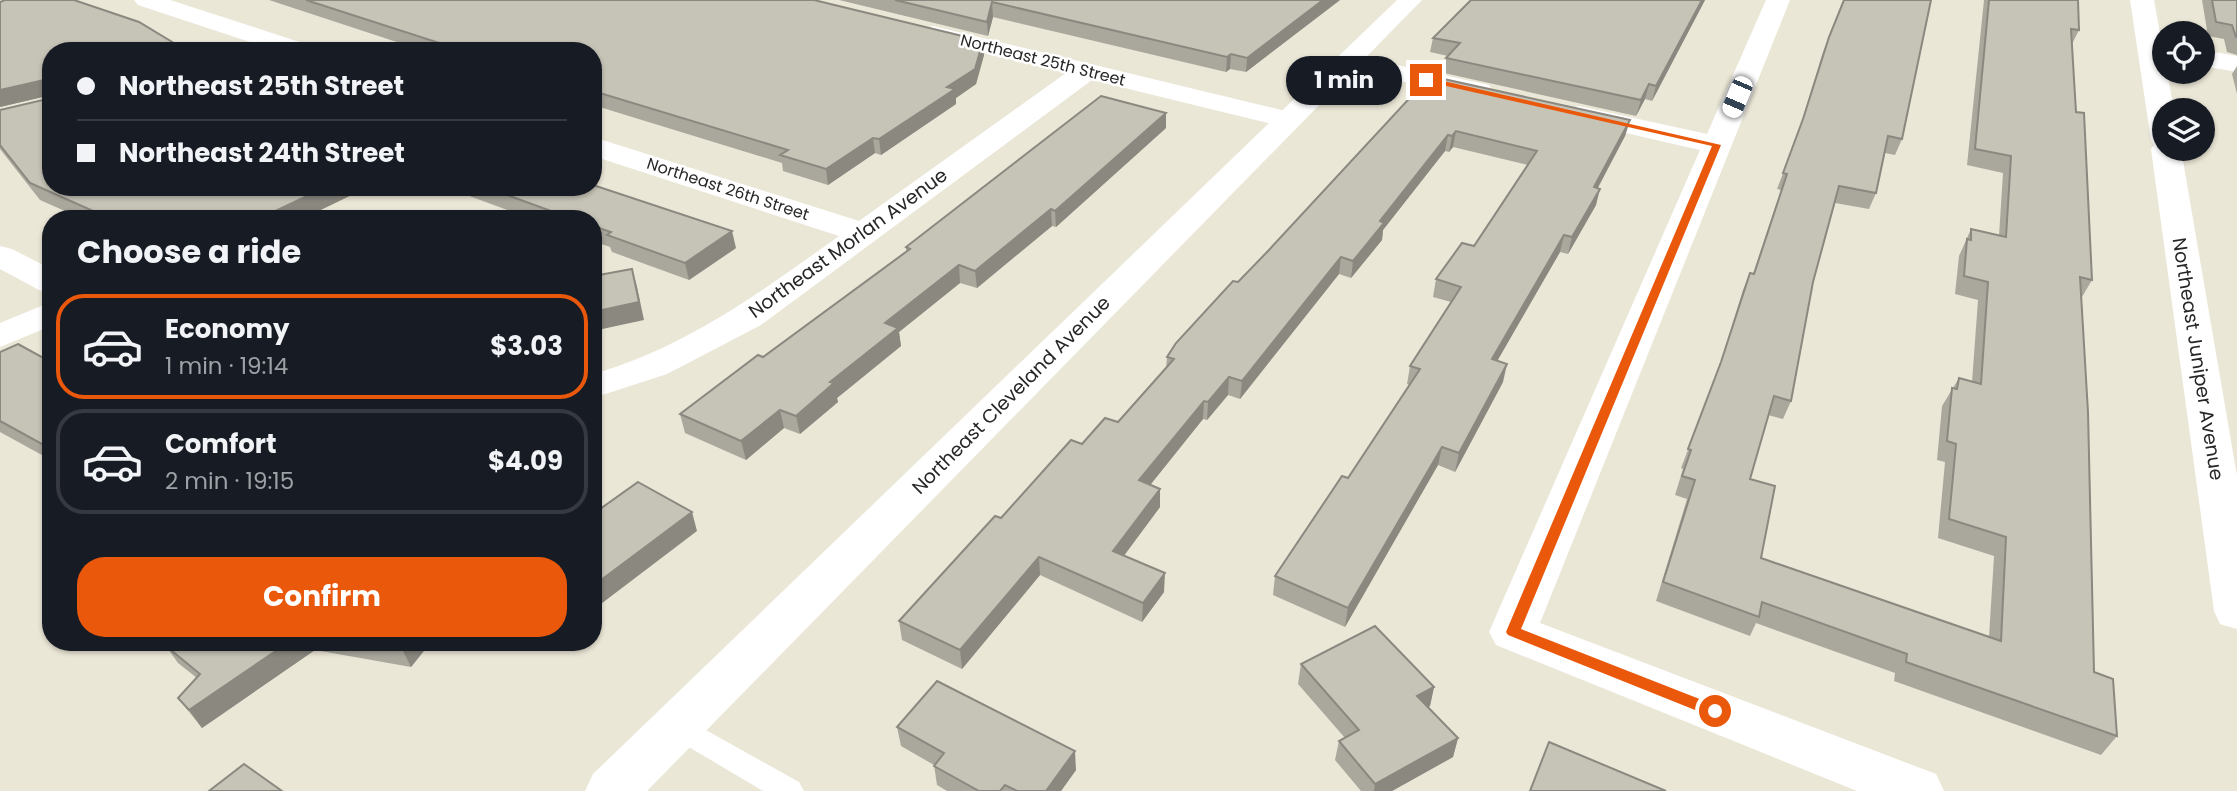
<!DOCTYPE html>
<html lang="en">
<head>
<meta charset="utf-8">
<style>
	body { margin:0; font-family:Poppins,sans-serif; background:#242831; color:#f1f3f6; height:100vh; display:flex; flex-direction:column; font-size:26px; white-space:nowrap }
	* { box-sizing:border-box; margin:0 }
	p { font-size:23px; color:#9ea1a6 }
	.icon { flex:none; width:38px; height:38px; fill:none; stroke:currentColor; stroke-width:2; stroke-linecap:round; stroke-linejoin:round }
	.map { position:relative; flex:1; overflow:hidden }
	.drawer { position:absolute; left:42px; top:210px; width:560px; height:441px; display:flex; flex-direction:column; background:#171b24; border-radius:28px; box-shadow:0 2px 5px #0004 }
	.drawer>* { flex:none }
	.top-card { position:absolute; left:42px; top:42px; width:560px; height:154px; border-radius:28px; box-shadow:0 2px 5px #0004; display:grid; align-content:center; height:154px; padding:0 35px; background:#171b24 }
	.buttons { position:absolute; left:2152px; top:21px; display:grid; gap:14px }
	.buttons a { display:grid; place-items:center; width:63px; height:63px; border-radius:50%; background:#171b24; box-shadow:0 2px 5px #0004; font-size:35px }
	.end { position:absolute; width:32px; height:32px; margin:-16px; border:9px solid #ea580c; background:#fff; box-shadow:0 0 0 4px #fff }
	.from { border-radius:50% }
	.bubble { position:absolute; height:49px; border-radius:24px; background:#171b24; box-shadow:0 2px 5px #0004; font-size:23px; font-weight:700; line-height:49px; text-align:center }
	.car { position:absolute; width:21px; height:42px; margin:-21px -10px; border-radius:9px; box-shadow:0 0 5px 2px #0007; background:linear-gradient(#fff 24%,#345 0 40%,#fff 0 76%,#345 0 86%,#fff 0) }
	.top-card b { display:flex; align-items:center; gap:24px; height:66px; font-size:26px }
	.top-card b+b { border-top:2px solid #363941 }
	.top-card i { width:18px; height:18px; background:#f1f3f6 }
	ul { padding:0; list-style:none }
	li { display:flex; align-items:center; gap:21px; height:105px; margin:0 14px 10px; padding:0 21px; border:4px solid #363941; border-radius:28px }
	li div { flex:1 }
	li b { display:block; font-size:26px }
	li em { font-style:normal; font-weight:700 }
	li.selected { border-color:#ea580c }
	li>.icon { width:63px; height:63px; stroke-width:1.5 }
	h2 { padding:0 35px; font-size:32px; line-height:84px }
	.cta { display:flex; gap:14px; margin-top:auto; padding:14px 35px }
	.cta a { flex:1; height:80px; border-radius:28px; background:#ea580c; color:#fff; font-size:28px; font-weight:700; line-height:80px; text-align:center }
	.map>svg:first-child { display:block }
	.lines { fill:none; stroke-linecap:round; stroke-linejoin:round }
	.lane { fill:#fff; fill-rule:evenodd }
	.street { fill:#fff; fill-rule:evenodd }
	.secondary { fill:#fff; fill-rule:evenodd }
	.wall { fill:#aaa89d }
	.shaded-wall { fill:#8b8880 }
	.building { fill:#c6c3b7; stroke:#8b8880; stroke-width:2 }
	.route { fill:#ea580c }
	.labels { text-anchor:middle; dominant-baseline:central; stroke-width:5; stroke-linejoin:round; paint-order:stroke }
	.far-street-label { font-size:16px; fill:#272727; stroke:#fff }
	.street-label { font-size:19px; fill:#272727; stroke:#fff }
</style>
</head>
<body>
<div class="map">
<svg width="2237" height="791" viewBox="0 0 2237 791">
	<rect width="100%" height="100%" fill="#ebe7d7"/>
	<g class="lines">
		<polygon class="lane" points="677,714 799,782 804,791 763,791 667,734 663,726 667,718"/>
		<g class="street">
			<polygon points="134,0 170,0 312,46 316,51 277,51 138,5"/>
			<polygon points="1766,0 1790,0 1540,623 1936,774 1944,791 1857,791 1496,645 1489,632 1700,150 1569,120 1565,114 1569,108 1579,106 1707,134"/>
			<polygon points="2130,0 2154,0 2174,110 2165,110 2165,149 2181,149 2237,476 2237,629 2220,624 2214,611 2151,149 2154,145 2151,140"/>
			<path d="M933,26L1298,114L1302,120L1298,126L1288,128L1092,80L761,325L667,374L593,398V374C686,348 762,291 839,236L593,156V137L859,221L1066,73L924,38L921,33L924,28Z"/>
			<polygon points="2203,50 2237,56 2237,72 2203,66"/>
			<polygon points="1347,54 1489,85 1492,91 1489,97 1479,99 1338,67 1334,62 1338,57"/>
			<polygon points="0,246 12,249 51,269 51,293 39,290 0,269"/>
			<polygon points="51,302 51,326 0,347 0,323"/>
		</g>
		<polygon class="secondary" points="1397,0 1422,0 647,791 585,791 593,774"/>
	</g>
	<g class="wall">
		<polygon points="74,0 51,187 368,187 302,219 83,219 40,200 0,149 0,110 43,100 43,97 0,107"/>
		<polygon points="269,0 814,0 984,55 976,84 956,98 956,104 881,155 875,153 828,185 783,171 782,163 593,105 593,51 424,51"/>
		<polygon points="839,0 1340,0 1246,72 1230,69 1226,72 993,17 988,36"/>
		<polygon points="1705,0 1652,101 1645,99 1636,116 1444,73 1446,58 1448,56 1430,52 1433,38"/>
		<polygon points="1844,0 1902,139 1895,155 1885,153 1876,193 1869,209 1835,203 1813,282 1791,401 1783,419 1768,415 1750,479 1761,558 1989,637 1994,556 1938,538 1945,462 1937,460 1942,406 1959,378 1972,382 1978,300 1955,294 1959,256 1971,229 1999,236 2003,173 1967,165 1984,0 2078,0 2079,30 2072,44 2076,112 2092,280 2082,297 2081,297 2094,672 2117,736 2101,755 1894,681 1895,673 1756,623 1750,636 1656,601 1687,499 1675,495 1683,469 1681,468 1715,380 1743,290 1750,273 1753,274 1781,190 1777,189 1798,134 1823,52"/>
		<polygon points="2202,0 2237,0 2237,55 2227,52 2224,39 2208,36"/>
		<polygon points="2237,66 2237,94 2232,74"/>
		<polygon points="1430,76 1630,120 1625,136 1598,188 1596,205 1568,254 1560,252 1497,361 1503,382 1455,472 1438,465 1345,627 1273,595 1275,576 1348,478 1410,385 1407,384 1410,366 1451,302 1433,297 1436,279 1474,246 1528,165 1453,147 1449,152 1445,151 1383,230 1382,240 1351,278 1339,274 1240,399 1228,395 1207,420 1203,419 1150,485 1160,489 1160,507 1124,556 1164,592 1142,622 1040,575 962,669 902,640 899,621 1001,518 1082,444 1118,422 1166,368 1167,357 1268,251"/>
		<polygon points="1166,128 1056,227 1052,226 977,288 960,283 899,332 901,346 837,398 838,402 800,434 784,428 746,460 685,433 680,414 763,357 906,251 906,247"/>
		<polygon points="445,187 593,187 736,248 689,280 612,252 610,247 593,241 593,219 532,219"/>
		<polygon points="0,352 51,362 51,460 0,432"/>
		<polygon points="231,642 431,642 411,667 315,650 202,728 178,698 197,678 178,663 166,646 228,646"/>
		<polygon points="1301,664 1434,687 1430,706 1428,707 1458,738 1453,757 1392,791 1361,791 1335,760 1339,741 1345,738 1298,684"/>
		<polygon points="897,727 1076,770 1061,791 947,791 937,785 934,765 901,746"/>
	</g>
	<g class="shaded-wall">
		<polygon points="1323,0 1340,0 1246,72 1247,58"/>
		<polygon points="1702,0 1705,0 1652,101 1656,86"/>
		<polygon points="992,2 993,17 988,36 987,22"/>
		<polygon points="983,41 984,55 976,84 956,98 956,104 881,155 879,139 947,87"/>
		<polygon points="1231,54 1230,69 1226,72 1227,57"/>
		<polygon points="44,80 51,95 0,107 0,90"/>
		<polygon points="1649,84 1645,99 1636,116 1641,100"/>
		<polygon points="1166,113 1166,128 1056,227 1055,211"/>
		<polygon points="1630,120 1625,136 1589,204 1594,187"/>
		<polygon points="1456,131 1453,147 1449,152 1452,136"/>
		<polygon points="1448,135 1445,151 1383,230 1382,240 1351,278 1353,261 1380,221"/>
		<polygon points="873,138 875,153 828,185 826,169"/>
		<polygon points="326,187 368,187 302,219 269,219 267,215"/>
		<polygon points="1600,189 1596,205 1568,254 1572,237"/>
		<polygon points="1051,209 1052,226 977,288 975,271"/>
		<polygon points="732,231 736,248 689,280 685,263"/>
		<polygon points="1564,235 1560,252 1488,377 1492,359"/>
		<polygon points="1341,257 1339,274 1240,399 1242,381"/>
		<polygon points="959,265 960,283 899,332 901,346 837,398 838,402 800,434 796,416 830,382 885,323"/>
		<polygon points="632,269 637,287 644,320 593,331 593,312"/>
		<polygon points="1507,364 1503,382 1455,472 1459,453"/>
		<polygon points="1229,377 1228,395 1207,420 1208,402"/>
		<polygon points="1204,401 1203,419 1139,499 1139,480"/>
		<polygon points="780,410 784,428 746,460 741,441"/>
		<polygon points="1442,447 1438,465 1345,627 1348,608"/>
		<polygon points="1160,489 1160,507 1113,570 1113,551"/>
		<polygon points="692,512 697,531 593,610 593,586"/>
		<polygon points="1039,557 1040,575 962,669 960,650"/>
		<polygon points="1165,573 1164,592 1142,622 1143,603"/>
		<polygon points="289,642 310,642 315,650 202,728 189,710"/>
		<polygon points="407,642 431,642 411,667 402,649"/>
		<polygon points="1434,687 1430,706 1413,716 1417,696"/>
		<polygon points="1458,738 1453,757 1392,791 1374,791 1375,784"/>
		<polygon points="1075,751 1076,770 1061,791 1046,791"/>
	</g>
	<g class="building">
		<polygon points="5,0 74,0 139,22 187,51 51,51 51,187 326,187 267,215 276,219 111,219 30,183 0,145 0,110 43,100 44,80 0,90 0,2"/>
		<polygon points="306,0 814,0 983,41 975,69 947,87 955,89 879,139 873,138 826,169 780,155 788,150 593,91 593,51 464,51"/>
		<polygon points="895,0 1323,0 1247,58 1231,54 1227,57 992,2 987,22"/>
		<polygon points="1471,0 1702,0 1656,86 1649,84 1641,100 1446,58 1460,43 1433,38"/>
		<polygon points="1844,0 1931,0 1902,139 1888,136 1876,193 1839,186 1813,282 1791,401 1774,396 1750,479 1775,486 1761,558 2001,641 2006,537 1949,519 1956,444 1947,441 1952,388 1957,389 1959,378 1981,384 1988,282 1964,276 1967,239 1971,240 1971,229 2006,237 2011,156 1975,149 1989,0 2078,0 2079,30 2071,29 2076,112 2084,113 2092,280 2080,277 2088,412 2094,672 2113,679 2117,736 1906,662 1907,654 1762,602 1759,617 1663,582 1695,480 1682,476 1691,450 1688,449 1721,362 1750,273 1754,274 1787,174 1783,173 1803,119 1829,37"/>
		<polygon points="2212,0 2237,0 2237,37 2236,37 2232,25 2216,22"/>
		<polygon points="1430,76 1630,120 1594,187 1600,189 1572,237 1564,235 1492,359 1507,364 1459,453 1442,447 1348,608 1275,576 1342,476 1348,478 1420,369 1410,366 1461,287 1436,279 1462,243 1474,246 1537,151 1456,131 1452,136 1448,135 1380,221 1384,223 1353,261 1341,257 1242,381 1229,377 1208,402 1204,401 1139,480 1160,489 1113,551 1165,573 1143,603 1039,557 960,650 899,621 995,516 1001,518 1071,440 1082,444 1105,418 1118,422 1174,359 1167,357 1176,343 1233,281 1238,282 1268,251"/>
		<polygon points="1101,96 1166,113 1055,211 1051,209 975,271 959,265 885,323 898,328 830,382 834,383 796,416 780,410 741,441 680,414 758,355 763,357 910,249 906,247"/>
		<polygon points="593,185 732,231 685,263 607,235 611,232 593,226 593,219 573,219 485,187 593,187"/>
		<polygon points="632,269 639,302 593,312 593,276"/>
		<polygon points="18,344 51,362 51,449 0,421 0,352"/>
		<polygon points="638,482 692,512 593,586 593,514"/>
		<polygon points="1375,626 1434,687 1417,696 1458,738 1375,784 1339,741 1359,730 1301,664"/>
		<polygon points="171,642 223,642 228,646 231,642 289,642 189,710 178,698 200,674 166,646"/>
		<polygon points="362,642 407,642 402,649"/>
		<polygon points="937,681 1075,751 1046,791 1017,791 1005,785 1000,791 979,791 934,766 944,753 897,727"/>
		<polygon points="1549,742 1666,791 1530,791"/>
		<polygon points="244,764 282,791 209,791"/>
	</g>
	<polygon class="route" points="1426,77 1721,145 1521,629 1720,707 1722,711 1720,716 1710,716 1508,635 1506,632 1712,146 1424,81"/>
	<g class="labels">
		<g class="far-street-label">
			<text transform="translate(1043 60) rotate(14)">Northeast 25th Street</text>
			<text transform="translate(728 189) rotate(18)">Northeast 26th Street</text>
		</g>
		<g class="street-label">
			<text transform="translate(848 243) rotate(-36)">Northeast Morlan Avenue</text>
			<text transform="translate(2198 359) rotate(81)">Northeast Juniper Avenue</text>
			<text transform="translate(1011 395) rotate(-45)">Northeast Cleveland Avenue</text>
		</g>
	</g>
</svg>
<div class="buttons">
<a><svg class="icon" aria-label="locate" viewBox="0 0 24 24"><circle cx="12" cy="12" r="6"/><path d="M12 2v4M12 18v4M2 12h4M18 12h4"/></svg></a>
<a><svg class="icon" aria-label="layers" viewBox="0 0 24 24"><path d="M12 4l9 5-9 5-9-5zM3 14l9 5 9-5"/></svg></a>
</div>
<i class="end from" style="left:1715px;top:711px"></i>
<i class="end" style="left:1426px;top:80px"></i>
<div class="bubble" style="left:1286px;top:56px;width:116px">1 min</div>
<i class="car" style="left:1737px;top:97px;rotate:203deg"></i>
<div class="top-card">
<b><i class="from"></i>Northeast 25th Street</b>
<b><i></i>Northeast 24th Street</b>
</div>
<section class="drawer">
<h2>Choose a ride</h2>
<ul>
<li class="selected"><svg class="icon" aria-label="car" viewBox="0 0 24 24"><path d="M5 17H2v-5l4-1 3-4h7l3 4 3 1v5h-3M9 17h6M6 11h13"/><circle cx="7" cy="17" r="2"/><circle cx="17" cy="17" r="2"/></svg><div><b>Economy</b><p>1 min · 19:14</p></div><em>$3.03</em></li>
<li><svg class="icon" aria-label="car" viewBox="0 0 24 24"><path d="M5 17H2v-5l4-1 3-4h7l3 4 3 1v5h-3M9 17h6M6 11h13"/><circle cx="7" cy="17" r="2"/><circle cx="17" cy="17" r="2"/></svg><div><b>Comfort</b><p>2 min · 19:15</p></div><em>$4.09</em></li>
</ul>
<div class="cta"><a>Confirm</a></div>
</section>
</div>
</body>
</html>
